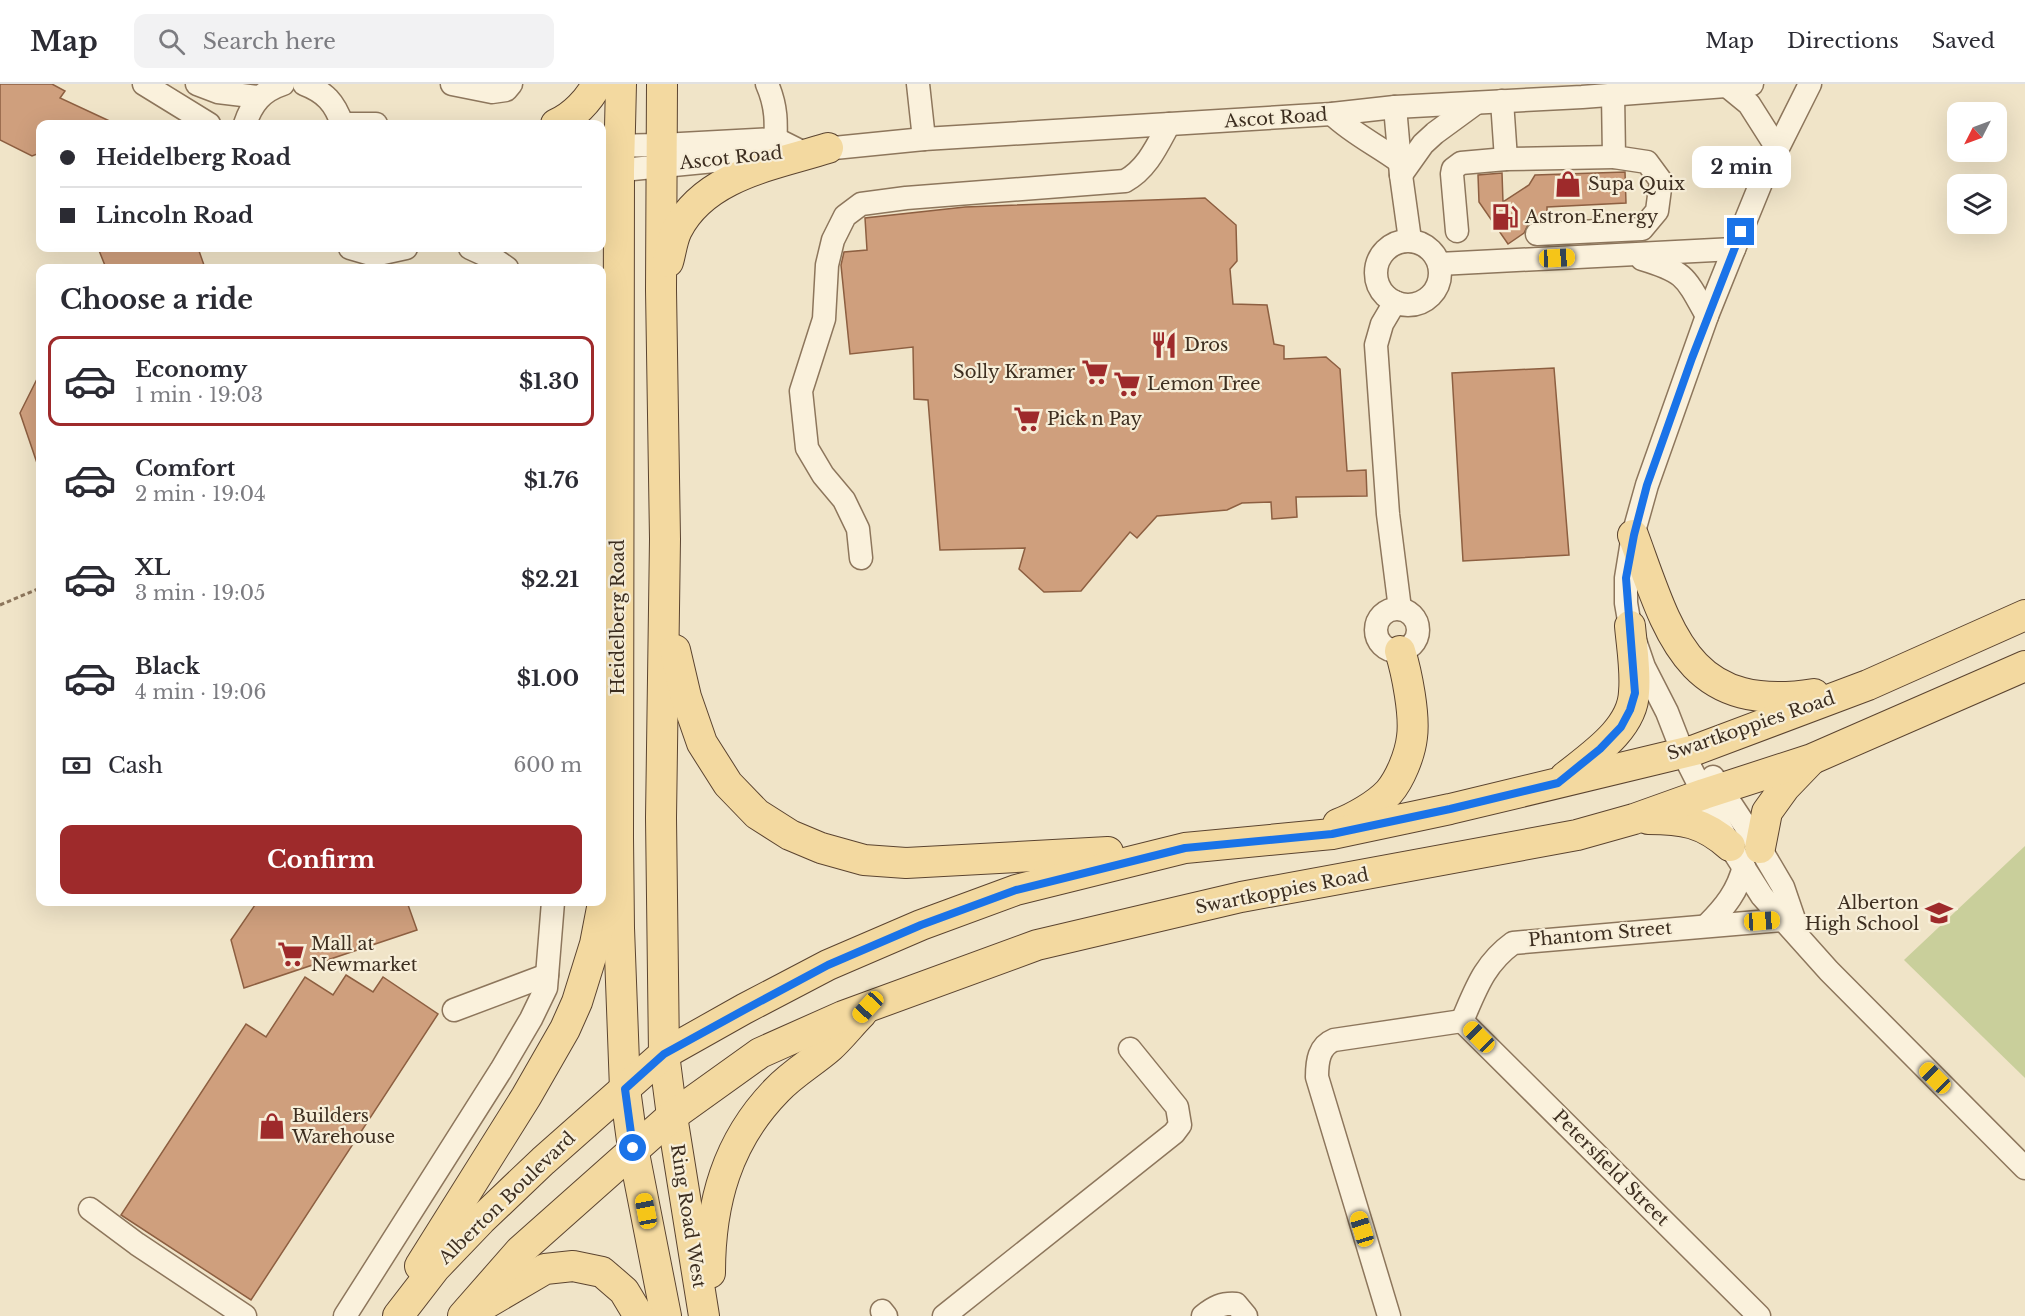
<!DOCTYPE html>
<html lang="en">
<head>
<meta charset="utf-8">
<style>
	body { margin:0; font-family:"Libre Baskerville",serif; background:#f2f2f3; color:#2b2b33; height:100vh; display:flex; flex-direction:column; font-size:22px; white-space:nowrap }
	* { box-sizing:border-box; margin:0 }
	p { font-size:20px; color:#7c7c81 }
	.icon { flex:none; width:33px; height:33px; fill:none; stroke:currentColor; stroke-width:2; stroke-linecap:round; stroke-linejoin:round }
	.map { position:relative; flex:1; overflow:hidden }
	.details { position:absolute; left:36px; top:180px; width:570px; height:642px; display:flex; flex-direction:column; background:#fff; border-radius:12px; box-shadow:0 6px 24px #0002 }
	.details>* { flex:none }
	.top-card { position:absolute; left:36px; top:36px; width:570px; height:132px; border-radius:12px; box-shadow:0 6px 24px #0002; display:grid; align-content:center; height:132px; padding:0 24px; background:#fff }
	.needle { width:39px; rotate:228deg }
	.tools { position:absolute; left:1947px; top:18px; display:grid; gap:12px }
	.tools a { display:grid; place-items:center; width:60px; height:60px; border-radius:12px; background:#fff; box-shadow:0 6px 24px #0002; font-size:30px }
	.end { position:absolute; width:27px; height:27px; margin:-14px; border:8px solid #1a73e8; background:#fff; box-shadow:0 0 0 3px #fff }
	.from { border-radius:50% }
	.bubble { position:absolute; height:42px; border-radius:12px; background:#fff; box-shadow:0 6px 24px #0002; font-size:20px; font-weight:700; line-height:42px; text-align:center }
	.car { position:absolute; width:18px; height:36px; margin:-18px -9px; border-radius:8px; box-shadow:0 0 4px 2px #0007; background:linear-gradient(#f5c518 24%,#345 0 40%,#f5c518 0 76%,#345 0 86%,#f5c518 0) }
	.top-card b { display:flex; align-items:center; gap:21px; height:57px; font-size:22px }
	.top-card b+b { border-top:2px solid #e1e1e2 }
	.top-card i { width:15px; height:15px; background:#2b2b33 }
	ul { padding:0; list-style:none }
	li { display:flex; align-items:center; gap:18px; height:90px; margin:0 12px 9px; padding:0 12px; border:3px solid transparent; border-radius:12px }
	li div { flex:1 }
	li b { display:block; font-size:22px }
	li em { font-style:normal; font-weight:700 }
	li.active { border-color:#9e2a2b }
	li>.icon { width:54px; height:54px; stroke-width:1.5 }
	h2 { padding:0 24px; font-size:27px; line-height:72px }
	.pay { display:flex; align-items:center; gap:15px; height:66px; padding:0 24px; font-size:22px }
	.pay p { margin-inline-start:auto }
	.primary-button { display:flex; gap:12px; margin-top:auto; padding:12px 24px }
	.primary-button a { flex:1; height:69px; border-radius:12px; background:#9e2a2b; color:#fff; font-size:24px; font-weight:700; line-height:69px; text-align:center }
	header { display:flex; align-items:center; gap:36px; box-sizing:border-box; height:84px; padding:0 30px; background:#fff; border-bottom:2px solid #e1e1e2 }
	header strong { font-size:28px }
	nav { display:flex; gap:33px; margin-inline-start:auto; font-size:21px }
	.search { width:420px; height:54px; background:#f2f2f3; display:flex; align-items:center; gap:15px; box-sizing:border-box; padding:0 21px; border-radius:12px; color:#7c7c81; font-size:22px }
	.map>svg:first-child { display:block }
	.green { fill:#c9cf9b }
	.building { fill:#cf9f7d; stroke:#8d5f41; stroke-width:1.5 }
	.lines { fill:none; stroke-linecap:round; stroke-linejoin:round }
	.minor-casing { stroke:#8d765c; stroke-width:25 }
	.major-casing { stroke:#5b4430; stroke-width:32 }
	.path { stroke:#8d765c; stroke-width:3; stroke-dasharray:4.5 3; stroke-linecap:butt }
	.minor { stroke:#faf1dc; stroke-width:22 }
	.major { stroke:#f3d9a0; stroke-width:30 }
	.route { stroke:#1a73e8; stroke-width:8 }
	.labels { text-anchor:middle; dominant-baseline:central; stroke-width:4.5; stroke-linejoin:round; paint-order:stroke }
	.street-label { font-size:18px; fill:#3d2e20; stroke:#f7eed8 }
	.poi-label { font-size:18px; fill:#3d2e20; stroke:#f7eed8; text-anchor:start }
</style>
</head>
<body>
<header>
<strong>Map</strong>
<div class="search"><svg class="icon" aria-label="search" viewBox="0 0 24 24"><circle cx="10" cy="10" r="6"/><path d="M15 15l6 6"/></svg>Search here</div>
<nav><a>Map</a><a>Directions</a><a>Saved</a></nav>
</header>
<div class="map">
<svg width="2025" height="1232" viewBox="0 0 2025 1232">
	<rect width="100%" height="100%" fill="#f0e4c8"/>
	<polygon class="green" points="2025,762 2025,994 1904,876"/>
	<g class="building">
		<polygon points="0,0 52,0 65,7 60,14 116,40 40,40 40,69 32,72 0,56"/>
		<polygon points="1625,88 1626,119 1547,123 1547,133 1542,136 1529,139 1524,149 1508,160 1479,118 1478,91 1502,89 1503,118 1529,101 1535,91"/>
		<polygon points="1205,114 1236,141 1237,177 1230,185 1233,220 1267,221 1274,260 1284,262 1284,275 1326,273 1340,285 1347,387 1366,386 1367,412 1296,413 1297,433 1272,435 1271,418 1242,419 1227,426 1157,432 1137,454 1130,448 1081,507 1044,508 1019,485 1025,464 940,466 928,316 914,315 913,263 850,270 841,181 844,168 867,166 865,134 965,123"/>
		<polygon points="98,164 198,164 205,184 106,184"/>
		<polygon points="1554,284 1569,471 1463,477 1452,289"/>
		<polygon points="40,289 40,382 38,382 20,329"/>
		<polygon points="257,818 407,818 417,846 244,904 231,856"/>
		<polygon points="346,891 373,908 383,893 438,930 251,1216 121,1131 246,940 266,953 305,893 333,911"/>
	</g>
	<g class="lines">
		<defs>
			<g id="minor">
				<polyline points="144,0 209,40"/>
				<polyline points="197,0 218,8 258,13"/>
				<path d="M304,0C325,8 335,19 342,40"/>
				<polyline points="452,0 492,8 506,6 511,0"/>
				<path d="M767,0C778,25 776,43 775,69"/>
				<polyline points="918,0 924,55"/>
				<polyline points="1810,0 1763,94 1734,165 1707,232 1647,401 1633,451 1626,494 1626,519 1630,542 1644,583 1667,628 1683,669 1730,762 1762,812 1829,887 2025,1084"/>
				<polyline points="1727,2 1749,20 1777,64"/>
				<polyline points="1502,17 1506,75"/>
				<polyline points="1395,23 1401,91 1410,156"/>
				<path d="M1332,30C1353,50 1377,61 1400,78"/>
				<path d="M245,40C252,19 262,7 283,0"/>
				<polyline points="342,40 376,40"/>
				<polyline points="602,62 662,61 776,55 800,67"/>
				<polyline points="814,66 924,55 1332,30 1395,23 1582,13 1752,0"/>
				<polyline points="602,88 775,71"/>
				<polyline points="1401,91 1423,60 1435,49 1476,19"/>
				<polyline points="1457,147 1452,90 1453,85 1461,79 1506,75 1614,73"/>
				<polyline points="1537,150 1642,145 1657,127 1661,97 1647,78 1614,73 1613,10"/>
				<circle cx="1408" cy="189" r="32"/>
				<polyline points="350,164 374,171 406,164"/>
				<polyline points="470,164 494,175 507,184"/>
				<path d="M1642,175C1685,188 1685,192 1707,232"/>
				<polyline points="1439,180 1734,165"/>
				<polyline points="1395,218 1382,240 1376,261 1388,430 1400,525"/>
				<path d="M861,474L858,445L844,416L823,391L807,364L801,307L824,235L827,181L833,156L845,132L861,120L906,114L1125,97C1147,85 1157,62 1169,40"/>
				<circle cx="1397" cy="546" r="21"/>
				<polyline points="1713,693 1760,764 1783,803 1797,844"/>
				<path d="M1707,841C1725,823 1738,807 1744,782"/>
				<polyline points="454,926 547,891"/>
				<polyline points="1462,937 1759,1232"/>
				<path d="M1462,937C1476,905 1484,880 1513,859L1781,836L1790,832"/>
				<polyline points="90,1125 137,1160 245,1232"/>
				<polyline points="882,1227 886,1232"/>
				<polyline points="345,1232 501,986 531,935 546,904 553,818"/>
				<polyline points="944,1232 1174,1049 1180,1041 1177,1023 1130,965"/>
				<path d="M1203,1232C1214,1223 1222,1219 1236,1220L1246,1232"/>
				<path d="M1389,1232L1317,993C1317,977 1319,962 1334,956L1462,937"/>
			</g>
			<g id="major">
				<polyline points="621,0 619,86 618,754 619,844 625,1005 633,1064 666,1232"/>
				<polyline points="662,0 661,206 665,455 661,734 664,970 672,1032 704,1232"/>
				<path d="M556,40C573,33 589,16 597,0"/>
				<path d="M668,178C671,168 672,156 677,146C705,91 774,81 828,64"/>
				<path d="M1633,451C1669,549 1687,630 1814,610"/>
				<polyline points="675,566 686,613 702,659 728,700 757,730 790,751 821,764 864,776 906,779 1108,768"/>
				<path d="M1565,693C1591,672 1633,645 1634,608C1636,587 1632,564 1630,542"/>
				<path d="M1648,735C1683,735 1703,738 1730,762"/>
				<path d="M1338,740C1354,734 1377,721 1389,708C1400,695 1410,671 1412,653C1415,631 1407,589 1400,567"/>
				<polyline points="1760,764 1767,728 1785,703 1810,677"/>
				<polyline points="420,1182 526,1013 565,945 577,918 595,860 606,803"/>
				<path d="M710,1189C710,1119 727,1057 777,1006C793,989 813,978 830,963C841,953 851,940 862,929"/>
				<polyline points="487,1219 545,1185 573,1182 602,1188 624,1207 639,1232"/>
				<polyline points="398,1232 435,1184 481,1136 543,1077 664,970 744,925 828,881 921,841 1016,806 1185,764 1332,750 1450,725 1695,666 1868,601 2025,531"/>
				<polyline points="463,1232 520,1167 672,1032 760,969 843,932 1037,861 1241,813 1577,751 1634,735 1704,710 1812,675 2025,582"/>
			</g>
		</defs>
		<use href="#minor" class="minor-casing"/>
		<use href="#major" class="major-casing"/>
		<polyline class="path" points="0,521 40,504"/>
		<use href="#minor" class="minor"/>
		<use href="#major" class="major"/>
	</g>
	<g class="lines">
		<polyline class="route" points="633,1064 625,1005 664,970 744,926 828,881 921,841 1016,806 1185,764 1332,750 1450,725 1558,699 1600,665 1621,643 1630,626 1635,609 1626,494 1634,451 1647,401 1692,274 1741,148"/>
	</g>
	<defs>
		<symbol id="shop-bare" viewBox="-9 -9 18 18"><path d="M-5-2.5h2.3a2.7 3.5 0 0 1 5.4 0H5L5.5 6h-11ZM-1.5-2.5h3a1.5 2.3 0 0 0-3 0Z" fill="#9e2a2b" stroke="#f7eed8" stroke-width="2.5" paint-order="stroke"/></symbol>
		<symbol id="fuel-bare" viewBox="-9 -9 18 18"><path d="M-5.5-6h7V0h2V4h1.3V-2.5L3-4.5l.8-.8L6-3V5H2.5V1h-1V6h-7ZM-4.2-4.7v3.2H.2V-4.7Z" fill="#9e2a2b" stroke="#f7eed8" stroke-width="2.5" paint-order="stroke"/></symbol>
		<symbol id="restaurant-bare" viewBox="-9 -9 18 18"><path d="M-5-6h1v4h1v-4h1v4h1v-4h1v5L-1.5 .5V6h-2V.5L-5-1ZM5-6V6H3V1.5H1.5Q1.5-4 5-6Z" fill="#9e2a2b" stroke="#f7eed8" stroke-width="2.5" paint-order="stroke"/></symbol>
		<symbol id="supermarket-bare" viewBox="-9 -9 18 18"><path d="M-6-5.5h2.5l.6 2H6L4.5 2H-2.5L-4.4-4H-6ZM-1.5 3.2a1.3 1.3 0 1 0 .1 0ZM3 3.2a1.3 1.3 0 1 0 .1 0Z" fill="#9e2a2b" stroke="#f7eed8" stroke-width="2.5" paint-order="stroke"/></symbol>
		<symbol id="school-bare" viewBox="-9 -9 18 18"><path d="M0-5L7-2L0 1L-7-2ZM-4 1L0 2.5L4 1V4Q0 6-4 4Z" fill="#9e2a2b" stroke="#f7eed8" stroke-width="2.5" paint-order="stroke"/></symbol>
	</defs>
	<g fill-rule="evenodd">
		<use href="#shop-bare" x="1549" y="81" width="38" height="38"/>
		<use href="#fuel-bare" x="1486" y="114" width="38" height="38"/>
		<use href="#restaurant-bare" x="1145" y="242" width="38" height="38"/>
		<use href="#supermarket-bare" x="1076" y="269" width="38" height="38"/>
		<use href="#supermarket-bare" x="1108" y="281" width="38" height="38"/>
		<use href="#supermarket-bare" x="1008" y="316" width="38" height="38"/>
		<use href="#school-bare" x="1920" y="810" width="38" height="38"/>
		<use href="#supermarket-bare" x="272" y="851" width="38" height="38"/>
		<use href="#shop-bare" x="253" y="1023" width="38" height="38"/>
	</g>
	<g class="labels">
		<g class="street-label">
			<text transform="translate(1276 34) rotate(-4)">Ascot Road</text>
			<text transform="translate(731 74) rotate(-6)">Ascot Road</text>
			<text transform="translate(618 533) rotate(-90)">Heidelberg Road</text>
			<text transform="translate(1751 642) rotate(-19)">Swartkoppies Road</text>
			<text transform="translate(1282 807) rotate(-11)">Swartkoppies Road</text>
			<text transform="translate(1600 850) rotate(-5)">Phantom Street</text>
			<text transform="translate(1611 1084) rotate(45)">Petersfield Street</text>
			<text transform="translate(507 1114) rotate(-44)">Alberton Boulevard</text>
			<text transform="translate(688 1132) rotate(81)">Ring Road West</text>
		</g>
		<g class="poi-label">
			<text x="1588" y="100">Supa Quix</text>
			<text x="1525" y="133">Astron Energy</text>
			<text x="1184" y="261">Dros</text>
			<text x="1075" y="288" text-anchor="end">Solly Kramer</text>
			<text x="1147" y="300">Lemon Tree</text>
			<text x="1047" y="335">Pick n Pay</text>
			<text x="1919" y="819" text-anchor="end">Alberton<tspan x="1919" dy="21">High School</tspan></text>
			<text x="311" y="860">Mall at<tspan x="311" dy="21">Newmarket</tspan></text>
			<text x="292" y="1032">Builders<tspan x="292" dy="21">Warehouse</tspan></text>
		</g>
	</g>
</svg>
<div class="tools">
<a><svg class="needle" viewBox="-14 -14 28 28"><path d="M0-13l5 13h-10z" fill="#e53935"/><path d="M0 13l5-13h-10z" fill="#7c7c81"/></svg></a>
<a><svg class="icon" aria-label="layers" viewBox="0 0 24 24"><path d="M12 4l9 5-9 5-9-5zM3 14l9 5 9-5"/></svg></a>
</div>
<i class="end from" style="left:633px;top:1064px"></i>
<i class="end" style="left:1741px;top:148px"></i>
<div class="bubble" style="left:1692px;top:62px;width:99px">2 min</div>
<i class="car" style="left:1557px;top:174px;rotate:87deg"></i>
<i class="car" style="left:1762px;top:837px;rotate:86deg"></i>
<i class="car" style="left:868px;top:923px;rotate:223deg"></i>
<i class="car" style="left:1479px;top:953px;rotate:315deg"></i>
<i class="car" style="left:1935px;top:994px;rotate:315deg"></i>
<i class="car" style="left:646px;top:1127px;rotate:349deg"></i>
<i class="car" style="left:1362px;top:1145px;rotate:343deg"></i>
<div class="top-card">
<b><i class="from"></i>Heidelberg Road</b>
<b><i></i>Lincoln Road</b>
</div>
<section class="details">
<h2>Choose a ride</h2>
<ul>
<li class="active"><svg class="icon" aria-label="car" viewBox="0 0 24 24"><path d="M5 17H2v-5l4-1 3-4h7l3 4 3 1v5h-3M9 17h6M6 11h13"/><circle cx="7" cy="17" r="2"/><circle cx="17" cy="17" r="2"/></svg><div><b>Economy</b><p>1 min · 19:03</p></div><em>$1.30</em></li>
<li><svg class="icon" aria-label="car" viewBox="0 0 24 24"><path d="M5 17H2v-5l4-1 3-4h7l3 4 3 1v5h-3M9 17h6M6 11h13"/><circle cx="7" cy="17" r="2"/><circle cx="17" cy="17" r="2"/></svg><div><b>Comfort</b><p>2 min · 19:04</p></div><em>$1.76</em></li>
<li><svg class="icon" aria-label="car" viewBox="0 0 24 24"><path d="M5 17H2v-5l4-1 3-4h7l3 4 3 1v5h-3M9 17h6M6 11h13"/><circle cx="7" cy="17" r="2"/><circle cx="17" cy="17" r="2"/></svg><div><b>XL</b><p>3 min · 19:05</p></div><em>$2.21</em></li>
<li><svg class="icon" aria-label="car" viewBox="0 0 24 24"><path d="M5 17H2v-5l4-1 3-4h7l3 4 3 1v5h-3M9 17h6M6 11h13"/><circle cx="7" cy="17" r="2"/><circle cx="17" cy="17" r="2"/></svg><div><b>Black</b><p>4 min · 19:06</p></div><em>$1.00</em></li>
</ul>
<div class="pay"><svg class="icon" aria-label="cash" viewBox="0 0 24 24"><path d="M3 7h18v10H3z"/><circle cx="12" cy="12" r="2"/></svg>Cash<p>600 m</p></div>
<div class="primary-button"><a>Confirm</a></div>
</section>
</div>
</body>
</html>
